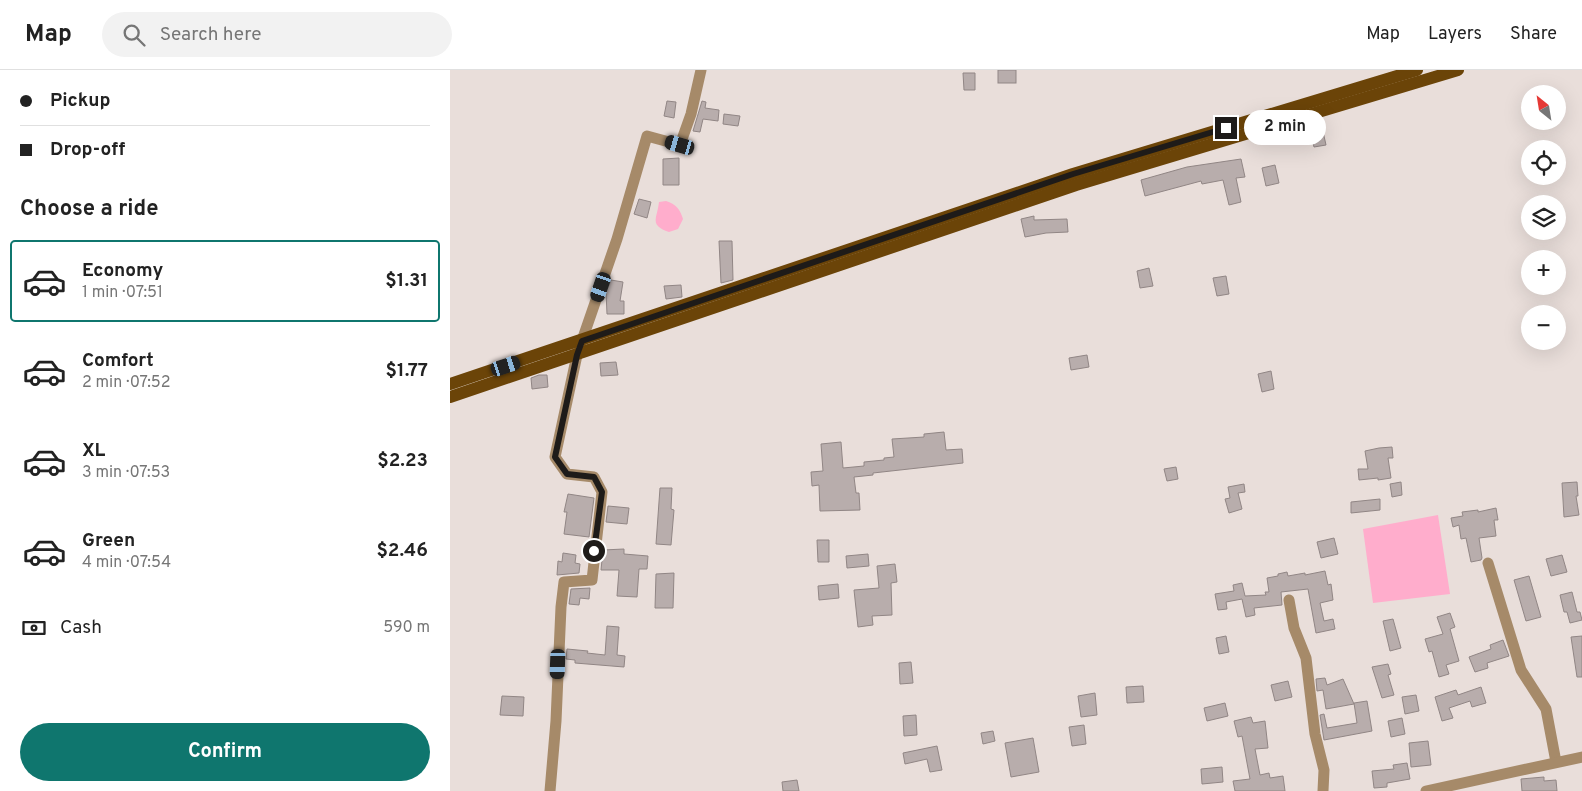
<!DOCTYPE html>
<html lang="en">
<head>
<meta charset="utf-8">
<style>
	body { margin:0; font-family:Overpass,sans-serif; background:#f2f2f2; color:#222; height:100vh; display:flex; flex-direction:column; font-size:19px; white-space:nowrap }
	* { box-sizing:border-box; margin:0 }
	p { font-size:16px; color:#767676 }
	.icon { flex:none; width:28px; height:28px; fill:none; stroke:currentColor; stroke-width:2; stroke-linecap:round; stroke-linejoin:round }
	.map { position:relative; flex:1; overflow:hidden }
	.details { display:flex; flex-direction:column; background:#fff; width:450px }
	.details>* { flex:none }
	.top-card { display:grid; align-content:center; height:110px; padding:0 20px; background:#fff }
	.needle { width:32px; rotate:330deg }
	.controls { position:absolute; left:1071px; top:15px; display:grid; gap:10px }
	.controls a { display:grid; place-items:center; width:45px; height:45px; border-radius:50%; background:#fff; box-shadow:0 5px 20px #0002; font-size:25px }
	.end { position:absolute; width:22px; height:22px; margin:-11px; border:6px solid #1e1b19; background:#fff; box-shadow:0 0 0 2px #fff }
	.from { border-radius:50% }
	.bubble { position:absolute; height:35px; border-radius:18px; background:#fff; box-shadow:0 5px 20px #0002; font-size:16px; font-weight:700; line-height:35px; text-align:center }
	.car { position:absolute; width:15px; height:30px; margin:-15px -8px; border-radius:6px; box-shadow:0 0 4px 1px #0007; background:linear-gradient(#222 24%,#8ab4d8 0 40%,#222 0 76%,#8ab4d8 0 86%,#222 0) }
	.top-card b { display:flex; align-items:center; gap:18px; height:48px; font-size:19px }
	.top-card b+b { border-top:1px solid #e0e0e0 }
	.top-card i { width:12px; height:12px; background:#222 }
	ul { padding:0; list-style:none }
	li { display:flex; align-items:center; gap:15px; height:82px; margin:0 10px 8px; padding:0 10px; border:2px solid transparent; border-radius:5px }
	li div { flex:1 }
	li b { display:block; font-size:19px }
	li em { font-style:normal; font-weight:700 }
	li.current { border-color:#0f766e }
	li>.icon { width:45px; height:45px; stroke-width:1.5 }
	h2 { padding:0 20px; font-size:22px; line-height:60px }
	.pay { display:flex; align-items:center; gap:12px; height:55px; padding:0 20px; font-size:19px }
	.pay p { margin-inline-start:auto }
	.cta { display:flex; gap:10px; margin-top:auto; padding:10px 20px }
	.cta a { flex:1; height:58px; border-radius:30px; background:#0f766e; color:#fff; font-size:20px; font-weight:700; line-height:58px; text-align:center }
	header { display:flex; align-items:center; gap:30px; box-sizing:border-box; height:70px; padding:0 25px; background:#fff; border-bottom:1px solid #e0e0e0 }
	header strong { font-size:24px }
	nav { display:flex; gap:28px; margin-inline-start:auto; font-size:18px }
	.search { width:350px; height:45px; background:#f2f2f2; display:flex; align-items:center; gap:12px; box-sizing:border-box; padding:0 18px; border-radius:28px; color:#767676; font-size:19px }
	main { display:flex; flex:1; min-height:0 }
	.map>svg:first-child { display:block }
	.water { fill:#ffadcc }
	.building { fill:#b8adac; stroke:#918685 }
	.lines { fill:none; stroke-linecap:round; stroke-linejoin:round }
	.minor { stroke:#a68a69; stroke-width:11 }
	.major { stroke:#6b4408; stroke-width:12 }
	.route { stroke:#1e1b19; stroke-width:6 }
</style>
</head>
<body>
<header>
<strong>Map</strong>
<div class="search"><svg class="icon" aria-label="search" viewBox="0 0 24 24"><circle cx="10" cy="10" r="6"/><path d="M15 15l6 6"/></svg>Search here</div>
<nav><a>Map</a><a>Layers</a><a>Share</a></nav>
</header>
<main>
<section class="details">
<div class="top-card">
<b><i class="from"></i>Pickup</b>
<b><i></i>Drop-off</b>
</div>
<h2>Choose a ride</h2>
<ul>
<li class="current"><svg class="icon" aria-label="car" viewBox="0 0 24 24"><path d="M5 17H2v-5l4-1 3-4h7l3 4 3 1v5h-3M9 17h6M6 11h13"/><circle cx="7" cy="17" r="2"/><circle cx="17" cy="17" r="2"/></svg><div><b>Economy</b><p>1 min · 07:51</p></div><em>$1.31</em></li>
<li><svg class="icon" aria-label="car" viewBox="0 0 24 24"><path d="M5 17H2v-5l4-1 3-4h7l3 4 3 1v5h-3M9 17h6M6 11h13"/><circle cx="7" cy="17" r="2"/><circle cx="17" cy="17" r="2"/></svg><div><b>Comfort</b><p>2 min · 07:52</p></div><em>$1.77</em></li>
<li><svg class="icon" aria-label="car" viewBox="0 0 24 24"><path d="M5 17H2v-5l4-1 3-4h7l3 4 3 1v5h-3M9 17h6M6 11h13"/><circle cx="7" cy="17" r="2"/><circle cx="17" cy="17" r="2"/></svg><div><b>XL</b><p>3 min · 07:53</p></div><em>$2.23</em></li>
<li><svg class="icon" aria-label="car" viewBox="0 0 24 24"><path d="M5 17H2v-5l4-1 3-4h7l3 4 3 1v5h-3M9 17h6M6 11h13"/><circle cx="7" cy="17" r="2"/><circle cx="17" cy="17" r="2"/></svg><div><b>Green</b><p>4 min · 07:54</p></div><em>$2.46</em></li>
</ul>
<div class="pay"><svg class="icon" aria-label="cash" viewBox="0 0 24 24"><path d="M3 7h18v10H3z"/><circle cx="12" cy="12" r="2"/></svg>Cash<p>590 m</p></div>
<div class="cta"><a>Confirm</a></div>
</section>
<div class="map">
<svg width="1132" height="721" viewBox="0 0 1132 721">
	<rect width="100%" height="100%" fill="#e9deda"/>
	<g class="water">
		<path d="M216,131C226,134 230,139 233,149L228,159L219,162C199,155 207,149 209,132Z"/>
		<polygon points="988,445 1000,524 923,533 913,459"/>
	</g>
	<g class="building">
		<rect x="548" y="0" width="18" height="13"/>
		<polygon points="513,3 525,3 525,20 514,20"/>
		<polygon points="217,31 226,32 224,48 214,46"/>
		<polygon points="252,31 256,32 255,38 269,40 268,51 253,49 250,62 243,61"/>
		<polygon points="274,44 290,46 288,56 273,54"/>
		<polygon points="872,57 876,75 864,77 860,60"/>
		<polygon points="229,88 229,115 213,115 213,89"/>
		<polygon points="791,89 795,107 786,108 791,132 779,135 773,110 752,114 751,111 695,126 691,110 737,97"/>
		<polygon points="825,95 829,113 816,116 812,98"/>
		<polygon points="189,129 201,132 197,148 184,144"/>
		<polygon points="584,146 584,150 617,149 618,162 596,163 575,167 571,149"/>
		<polygon points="269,171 282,171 283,210 271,213"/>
		<polygon points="699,198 703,216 690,218 687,201"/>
		<polygon points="776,206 779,224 767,226 763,208"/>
		<polygon points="161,210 173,212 170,231 174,231 174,244 157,244 156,222"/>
		<polygon points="231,215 232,227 216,229 214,216"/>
		<polygon points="637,285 639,297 621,300 619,288"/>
		<polygon points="166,292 168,305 151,306 150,293"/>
		<polygon points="821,301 824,319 812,322 808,304"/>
		<polygon points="89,305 97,305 98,317 82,319 81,308"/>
		<polygon points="494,362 496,380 512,379 513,393 423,403 423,405 404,407 406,423 409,423 410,440 370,441 369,415 362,416 361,402 373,401 371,374 391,372 393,398 414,396 414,392 434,390 434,388 444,387 442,369 474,367 474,364"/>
		<polygon points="942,377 943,388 938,388 941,408 928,410 928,408 909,410 908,399 918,399 915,381 929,378"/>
		<polygon points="726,397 728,409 717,411 714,399"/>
		<polygon points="951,412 952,425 942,427 940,414"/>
		<polygon points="1127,412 1128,426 1126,426 1129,445 1114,447 1112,413"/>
		<polygon points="794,414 795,422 788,423 792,439 779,443 775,429 780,428 778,417"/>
		<polygon points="210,418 222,418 221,439 224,440 221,475 206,474"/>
		<polygon points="118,424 144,428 139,467 114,464 117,442 114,442"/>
		<polygon points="930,429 930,440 901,443 901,432"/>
		<polygon points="158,436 179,438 177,454 156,452"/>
		<polygon points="1046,438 1048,450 1044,450 1046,466 1029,468 1032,488 1031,490 1021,492 1016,468 1011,469 1009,455 1003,457 1001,448 1013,446 1012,442 1028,440 1028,442"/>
		<polygon points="884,468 888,484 871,488 867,472"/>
		<polygon points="367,470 379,470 379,492 368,492"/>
		<polygon points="174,479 174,484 198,486 197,499 189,499 187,527 167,526 169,500 151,500 153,480"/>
		<polygon points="113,483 126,485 125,493 130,494 129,503 107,505 108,491 112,492"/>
		<polygon points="418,484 419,496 397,498 396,486"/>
		<polygon points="1112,485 1117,502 1101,506 1096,489"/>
		<polygon points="445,494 447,512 441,513 442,545 422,546 423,555 408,557 404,520 429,518 427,496"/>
		<polygon points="875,501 878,515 881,514 883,530 870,533 874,551 883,549 885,559 866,563 858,519 831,522 832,535 804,538 805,545 796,547 792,529 776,532 777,539 768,540 765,524 784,521 783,515 792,513 795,526 816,525 815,522 819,522 817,508 828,506 828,504 837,502 838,506 855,503 855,505"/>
		<polygon points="224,503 223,538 205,538 206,504"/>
		<polygon points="1079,506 1091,547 1076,551 1064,510"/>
		<polygon points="388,514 389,528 369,530 368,516"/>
		<polygon points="140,518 139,529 130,528 129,535 119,534 121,519"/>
		<polygon points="1122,522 1127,542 1130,542 1132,550 1120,553 1117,542 1114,542 1110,525"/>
		<polygon points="1000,543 1005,557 1000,559 1009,591 996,595 999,604 989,607 982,581 979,582 975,569 993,564 987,547"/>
		<polygon points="943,549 951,578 940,581 933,551"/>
		<polygon points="157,556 169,557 167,585 175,586 174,597 125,593 125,590 116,589 117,579 138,581 137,583 155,585"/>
		<polygon points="776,566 779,582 769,584 766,568"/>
		<polygon points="1132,566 1132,607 1127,607 1121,567"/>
		<polygon points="1053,570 1059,586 1037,593 1038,598 1025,602 1019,587 1041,579 1040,575"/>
		<polygon points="461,592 463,613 450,614 449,593"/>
		<polygon points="938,594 941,604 938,605 944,625 932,628 922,597"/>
		<polygon points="875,608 877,615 893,609 904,634 876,639 873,620 867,621 866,609"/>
		<polygon points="838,611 842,627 825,631 821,615"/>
		<polygon points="693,616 694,632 677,633 676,617"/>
		<polygon points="1031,617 1036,633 1022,637 1020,631 999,638 1003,648 992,651 985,627 1006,620 1008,625"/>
		<polygon points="645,623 647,645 631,647 628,626"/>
		<polygon points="966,625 969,641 955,644 952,627"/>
		<polygon points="52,626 74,627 73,646 50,645"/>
		<polygon points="917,631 922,661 874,670 870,645 874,644 877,658 907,653 904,633"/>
		<polygon points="775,633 778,646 757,651 754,638"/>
		<polygon points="466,645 467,665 454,666 453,646"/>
		<polygon points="801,647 803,653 815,651 818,678 805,679 810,705 819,703 820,708 833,706 835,721 785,721 783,711 800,709 792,666 788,667 784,651"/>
		<polygon points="952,648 955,664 941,667 938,651"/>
		<polygon points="634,655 636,674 622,676 619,657"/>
		<polygon points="543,661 545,671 533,674 531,663"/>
		<polygon points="583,668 589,702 561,707 555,673"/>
		<polygon points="978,671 981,695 961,697 959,673"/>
		<polygon points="487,676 492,700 480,702 477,689 455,694 453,683"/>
		<polygon points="957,693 960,709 937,713 937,717 924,718 922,701 944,699 943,695"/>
		<polygon points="772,697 773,712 752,714 751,699"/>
		<polygon points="1094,707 1094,711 1106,710 1107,721 1072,721 1071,709"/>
		<polygon points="347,710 349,721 333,721 332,712"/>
	</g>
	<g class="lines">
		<g class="minor">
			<polyline points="1038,493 1071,600 1096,639 1106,692"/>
			<polyline points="839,530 844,558 856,588 865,664 874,700 873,721"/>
			<polyline points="100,721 106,651 111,537 114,512 142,510 152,422 144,407 117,404 105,387 127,285 167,169 197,66 230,75 241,44 251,0"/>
			<polyline points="976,721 1132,687"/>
		</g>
		<g class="major">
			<polyline points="0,314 623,104 967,0"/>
			<polyline points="0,327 626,115 1008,0"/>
		</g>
	</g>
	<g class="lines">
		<polyline class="route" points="144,481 152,422 144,407 117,404 105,387 127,285 132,271 623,104 776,58"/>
	</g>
</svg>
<div class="controls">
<a><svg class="needle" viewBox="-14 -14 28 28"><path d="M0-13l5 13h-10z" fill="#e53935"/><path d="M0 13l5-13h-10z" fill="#767676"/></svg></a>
<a><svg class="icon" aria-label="locate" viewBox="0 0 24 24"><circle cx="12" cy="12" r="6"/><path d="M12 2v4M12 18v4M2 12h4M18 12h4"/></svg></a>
<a><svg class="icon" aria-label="layers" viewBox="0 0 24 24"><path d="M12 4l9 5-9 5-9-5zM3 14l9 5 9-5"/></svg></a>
<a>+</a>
<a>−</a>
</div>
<i class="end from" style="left:144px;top:481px"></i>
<i class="end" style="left:776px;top:58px"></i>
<div class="bubble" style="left:794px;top:40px;width:82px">2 min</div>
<i class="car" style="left:230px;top:75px;rotate:286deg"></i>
<i class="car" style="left:151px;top:217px;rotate:199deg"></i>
<i class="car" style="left:56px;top:296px;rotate:72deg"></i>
<i class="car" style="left:108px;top:594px;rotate:182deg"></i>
</div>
</main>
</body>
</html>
